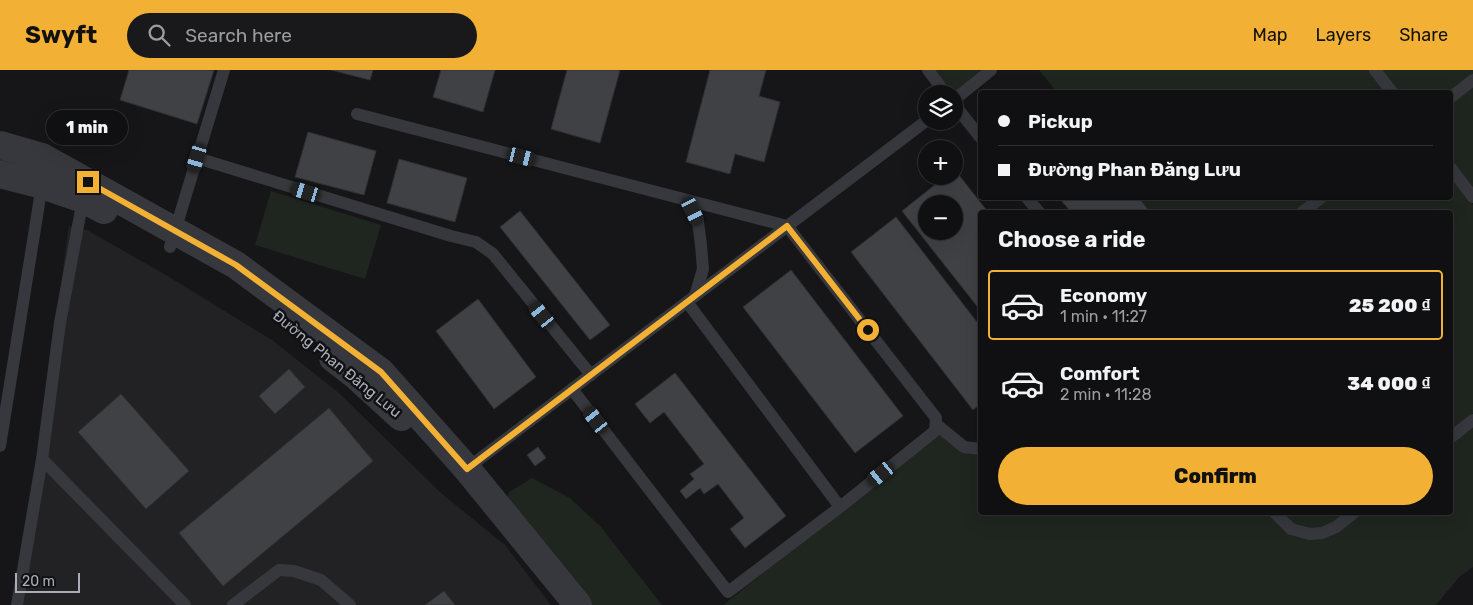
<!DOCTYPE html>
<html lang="en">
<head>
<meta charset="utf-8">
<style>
	body { margin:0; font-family:Rubik,sans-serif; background:#19191b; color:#f1f3f6; height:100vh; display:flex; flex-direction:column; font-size:19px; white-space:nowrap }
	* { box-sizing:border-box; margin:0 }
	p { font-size:16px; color:#9c9d9f }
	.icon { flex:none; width:28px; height:28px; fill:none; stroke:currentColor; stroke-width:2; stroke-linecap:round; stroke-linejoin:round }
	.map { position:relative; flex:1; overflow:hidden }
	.sheet { position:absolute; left:978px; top:140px; width:475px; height:305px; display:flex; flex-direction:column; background:#101012; border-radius:5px; box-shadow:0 5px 20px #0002,0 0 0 1px #303032 }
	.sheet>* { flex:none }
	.top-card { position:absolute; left:978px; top:20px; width:475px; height:110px; border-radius:5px; box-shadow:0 5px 20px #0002,0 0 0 1px #303032; display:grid; align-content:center; height:110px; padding:0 20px; background:#101012 }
	.controls { position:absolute; left:918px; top:15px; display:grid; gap:10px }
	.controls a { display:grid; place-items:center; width:45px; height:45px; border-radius:50%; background:#101012; box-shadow:0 5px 20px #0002,0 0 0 1px #303032; font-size:25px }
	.scale { position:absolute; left:15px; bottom:12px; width:65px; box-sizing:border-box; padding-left:5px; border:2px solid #a8adb8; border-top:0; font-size:14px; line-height:18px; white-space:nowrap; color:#a8adb8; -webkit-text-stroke:4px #111113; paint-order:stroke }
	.end { position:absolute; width:22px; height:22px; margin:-11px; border:6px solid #f2b134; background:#111; box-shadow:0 0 0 2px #111 }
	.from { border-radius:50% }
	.bubble { position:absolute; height:35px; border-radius:18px; background:#101012; box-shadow:0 5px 20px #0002,0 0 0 1px #303032; font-size:16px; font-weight:800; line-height:35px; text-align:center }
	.car { position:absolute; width:15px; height:30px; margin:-15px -8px; border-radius:6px; box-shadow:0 0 4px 1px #0007; background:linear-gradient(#222 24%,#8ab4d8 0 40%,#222 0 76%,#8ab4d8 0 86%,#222 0) }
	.top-card b { display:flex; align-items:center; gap:18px; height:48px; font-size:19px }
	.top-card b+b { border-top:1px solid #303032 }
	.top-card i { width:12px; height:12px; background:#f1f3f6 }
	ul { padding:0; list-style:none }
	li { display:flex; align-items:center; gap:15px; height:70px; margin:0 10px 8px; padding:0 10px; border:2px solid transparent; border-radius:5px }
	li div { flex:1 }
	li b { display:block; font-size:19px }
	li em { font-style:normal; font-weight:800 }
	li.current { border-color:#f2b134 }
	li>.icon { width:45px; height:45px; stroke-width:1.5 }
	h2 { padding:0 20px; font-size:22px; line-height:60px }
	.cta { display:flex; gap:10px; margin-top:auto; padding:10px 20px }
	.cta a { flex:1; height:58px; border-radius:30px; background:#f2b134; color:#111; font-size:20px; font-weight:800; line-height:58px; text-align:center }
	header { display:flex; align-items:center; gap:30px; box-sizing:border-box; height:70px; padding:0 25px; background:#f2b134; color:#111 }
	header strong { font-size:24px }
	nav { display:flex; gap:28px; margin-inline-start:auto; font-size:18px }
	.search { width:350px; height:45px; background:#19191b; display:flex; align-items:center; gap:12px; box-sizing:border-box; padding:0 18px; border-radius:28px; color:#9c9d9f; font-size:19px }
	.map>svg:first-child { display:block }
	.built { fill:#222225 }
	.green { fill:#1e261f }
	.building { fill:#404145; stroke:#303034; fill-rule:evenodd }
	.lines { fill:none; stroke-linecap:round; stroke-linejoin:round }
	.service { stroke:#37383d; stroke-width:12 }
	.tertiary { stroke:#37383d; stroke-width:28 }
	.route { stroke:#f2b134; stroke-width:6 }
	.labels { text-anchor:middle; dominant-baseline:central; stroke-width:5; stroke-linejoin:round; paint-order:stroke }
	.street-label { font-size:15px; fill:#a8adb8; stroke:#111113 }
</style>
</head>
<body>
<header>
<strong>Swyft</strong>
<div class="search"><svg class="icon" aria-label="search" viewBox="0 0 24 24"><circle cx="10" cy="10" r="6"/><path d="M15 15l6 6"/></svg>Search here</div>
<nav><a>Map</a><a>Layers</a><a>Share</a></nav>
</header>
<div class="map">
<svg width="1473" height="535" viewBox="0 0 1473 535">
	<rect width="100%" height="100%" fill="#161618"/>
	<polygon class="built" points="69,156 87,160 166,205 272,270 339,323 441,423 505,475 551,535 13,535 37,390"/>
	<g class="green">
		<polygon points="935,0 983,0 953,24"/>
		<polygon points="1039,0 1369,0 1386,22 1057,22"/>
		<polygon points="1382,0 1473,0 1473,4 1449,22 1399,22"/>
		<polygon points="1473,17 1473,119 1450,90 1450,34"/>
		<polygon points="1450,105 1473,135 1473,343 1450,361 1450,142 1309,142 1328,128 1450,128"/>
		<polygon points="271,121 381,155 365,209 255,175"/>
		<polygon points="1139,128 1313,128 1293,142 1150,142"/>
		<polygon points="1473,356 1473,497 1460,506 1436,535 723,535 940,363 980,384 980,442 1267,443 1288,462 1339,461 1363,443 1450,442 1450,374"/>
		<polygon points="532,408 570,428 601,457 662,535 582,535 504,436 509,422"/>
		<polygon points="1281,443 1347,443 1333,454 1321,458 1309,459 1293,454"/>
	</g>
	<g class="building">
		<polygon points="129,0 214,0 197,54 120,30"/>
		<polygon points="331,0 373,0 370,10"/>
		<polygon points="441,0 495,0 483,42 433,27"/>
		<polygon points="567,0 620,0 600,73 551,59"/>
		<polygon points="710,0 766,0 759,26 780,32 764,92 735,84 730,104 686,92"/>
		<polygon points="308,62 376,81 364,125 295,107"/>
		<polygon points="399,89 467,108 455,152 387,133"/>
		<path d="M955,100L988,142H980V240L902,141L946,106H954ZM926,134H954V161H926Z"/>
		<polygon points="1059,128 1139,128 1150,142 1071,142"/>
		<polygon points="520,141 610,255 590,270 500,157"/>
		<polygon points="896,147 980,256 980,334 973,340 851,182"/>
		<polygon points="791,200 903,346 855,383 743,237"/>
		<polygon points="478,229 536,307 494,339 436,261"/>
		<polygon points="289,299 305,317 275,344 259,326"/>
		<polygon points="675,303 786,446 745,478 730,459 744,448 718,414 704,424 700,418 686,429 680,421 694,409 690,404 704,394 664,342 650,353 635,334"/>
		<polygon points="121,324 189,401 146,439 78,362"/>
		<polygon points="329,338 373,391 223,516 179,463"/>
		<polygon points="538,377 546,388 535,396 527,385"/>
		<polygon points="444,521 455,535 425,535"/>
	</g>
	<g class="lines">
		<g class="service">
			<polyline points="928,0 946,24"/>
			<polyline points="1375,0 1392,22"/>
			<polyline points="1450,28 1473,10"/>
			<polyline points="954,30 991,0"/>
			<polyline points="954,34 980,67"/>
			<polyline points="357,44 787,156 936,348 935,361 840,437 728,522 572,319"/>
			<polyline points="197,88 451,166 476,172 493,184 591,305"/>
			<polyline points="1450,97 1473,127"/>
			<polyline points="1027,128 1039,142"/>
			<polyline points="83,129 60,253 42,389 185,535"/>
			<polyline points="688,130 698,152 701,175 703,199 695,226"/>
			<polyline points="1302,142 1321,128"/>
			<polyline points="170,177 224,0"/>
			<polyline points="687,232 840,437"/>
			<polyline points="937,355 964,377 980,379"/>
			<polyline points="1450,368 1473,350"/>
			<polyline points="0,376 42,115"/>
			<polyline points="465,400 926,51"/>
			<polyline points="1274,442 1291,459 1310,464 1322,463 1336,457 1355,442"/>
			<polyline points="17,535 42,389"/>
			<polyline points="233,535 279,500 294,501 321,510 350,535"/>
		</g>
		<g class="tertiary">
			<polyline points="0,75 42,87 236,195 381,302 467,399 578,535"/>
			<polyline points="0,104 42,115 83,129 104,140"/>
			<polyline points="333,288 355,305 401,347"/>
		</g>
	</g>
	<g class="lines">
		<polyline class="route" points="88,112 236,195 381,302 467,399 787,156 868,260"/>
	</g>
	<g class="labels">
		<g class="street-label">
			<text transform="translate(337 294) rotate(39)">Đường Phan Đăng Lưu</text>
		</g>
	</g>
</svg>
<div class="controls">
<a><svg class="icon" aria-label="layers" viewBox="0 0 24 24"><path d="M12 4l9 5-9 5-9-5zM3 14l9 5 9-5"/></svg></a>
<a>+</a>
<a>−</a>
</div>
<div class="scale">20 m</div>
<i class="end from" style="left:868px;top:260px"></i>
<i class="end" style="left:88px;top:112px"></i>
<div class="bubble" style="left:46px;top:40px;width:82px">1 min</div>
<i class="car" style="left:522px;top:87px;rotate:104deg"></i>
<i class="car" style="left:197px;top:88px;rotate:197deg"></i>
<i class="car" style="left:306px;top:122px;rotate:287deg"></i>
<i class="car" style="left:693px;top:141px;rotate:154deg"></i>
<i class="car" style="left:542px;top:245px;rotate:321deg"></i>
<i class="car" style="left:596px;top:350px;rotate:323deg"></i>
<i class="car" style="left:881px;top:404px;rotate:231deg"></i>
<div class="top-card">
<b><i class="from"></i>Pickup</b>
<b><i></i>Đường Phan Đăng Lưu</b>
</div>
<section class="sheet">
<h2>Choose a ride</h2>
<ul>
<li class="current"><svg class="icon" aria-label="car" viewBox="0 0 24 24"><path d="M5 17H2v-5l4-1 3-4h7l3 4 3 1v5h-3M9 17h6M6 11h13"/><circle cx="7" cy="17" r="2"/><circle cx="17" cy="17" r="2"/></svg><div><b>Economy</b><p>1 min · 11:27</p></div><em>25 200 ₫</em></li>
<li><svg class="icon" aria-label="car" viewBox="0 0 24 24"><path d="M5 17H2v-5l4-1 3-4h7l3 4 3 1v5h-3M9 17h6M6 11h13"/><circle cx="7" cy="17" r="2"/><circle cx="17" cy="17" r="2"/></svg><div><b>Comfort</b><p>2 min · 11:28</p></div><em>34 000 ₫</em></li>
</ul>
<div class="cta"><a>Confirm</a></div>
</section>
</div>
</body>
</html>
